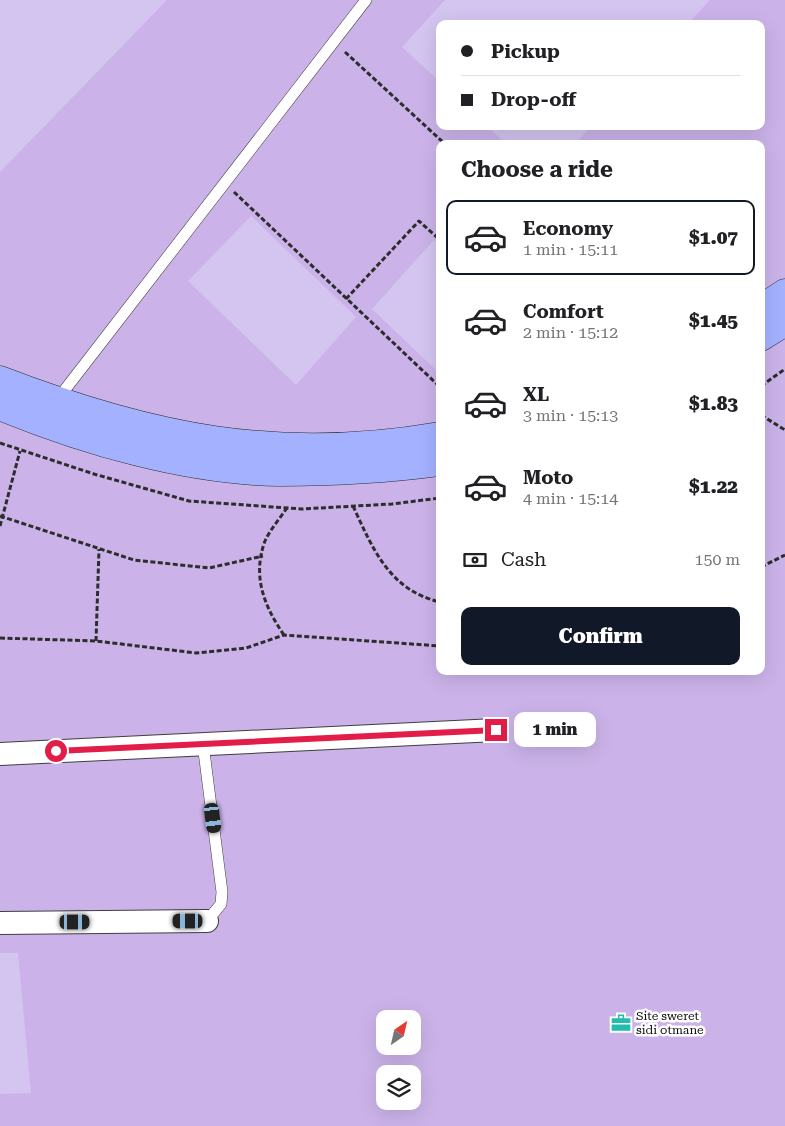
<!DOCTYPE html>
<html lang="en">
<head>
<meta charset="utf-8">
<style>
	body { margin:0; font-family:"Roboto Serif",serif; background:#f6f6f6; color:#202124; height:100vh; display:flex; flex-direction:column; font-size:19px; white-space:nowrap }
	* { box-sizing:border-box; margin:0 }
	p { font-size:16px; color:#757577 }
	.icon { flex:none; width:28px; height:28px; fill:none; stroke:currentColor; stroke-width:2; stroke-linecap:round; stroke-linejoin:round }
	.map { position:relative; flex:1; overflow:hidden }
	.sheet { position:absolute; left:436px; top:140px; width:329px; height:535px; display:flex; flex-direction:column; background:#fff; border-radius:10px; box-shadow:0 5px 20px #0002 }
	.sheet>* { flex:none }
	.banner { position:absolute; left:436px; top:20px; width:329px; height:110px; border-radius:10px; box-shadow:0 5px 20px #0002; display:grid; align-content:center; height:110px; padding:0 25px; background:#fff }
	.needle { width:32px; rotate:34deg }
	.fabs { position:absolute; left:376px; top:1010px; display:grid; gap:10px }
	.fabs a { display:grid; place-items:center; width:45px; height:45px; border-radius:10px; background:#fff; box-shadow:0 5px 20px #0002; font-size:25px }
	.end { position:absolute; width:22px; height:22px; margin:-11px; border:6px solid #e11d48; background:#fff; box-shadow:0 0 0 2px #fff }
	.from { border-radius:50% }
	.bubble { position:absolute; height:35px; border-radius:10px; background:#fff; box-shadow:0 5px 20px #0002; font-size:16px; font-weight:800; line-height:35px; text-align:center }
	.car { position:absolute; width:15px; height:30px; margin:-15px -8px; border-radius:6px; box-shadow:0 0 4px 1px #0007; background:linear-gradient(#222 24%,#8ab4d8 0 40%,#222 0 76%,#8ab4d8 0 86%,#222 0) }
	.banner b { display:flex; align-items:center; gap:18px; height:48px; font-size:19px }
	.banner b+b { border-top:1px solid #e0e0e0 }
	.banner i { width:12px; height:12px; background:#202124 }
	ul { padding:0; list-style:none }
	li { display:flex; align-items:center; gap:15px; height:75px; margin:0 10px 8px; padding:0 15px; border:2px solid transparent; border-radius:10px }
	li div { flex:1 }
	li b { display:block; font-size:19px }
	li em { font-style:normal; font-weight:800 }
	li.selected { border-color:#111827 }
	li>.icon { width:45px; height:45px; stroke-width:1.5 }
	h2 { padding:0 25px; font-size:22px; line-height:60px }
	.pay { display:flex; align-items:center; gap:12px; height:55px; padding:0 25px; font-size:19px }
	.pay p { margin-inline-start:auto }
	.primary-button { display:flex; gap:10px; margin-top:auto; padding:10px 25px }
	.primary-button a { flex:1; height:58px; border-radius:10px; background:#111827; color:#fff; font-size:20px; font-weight:800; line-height:58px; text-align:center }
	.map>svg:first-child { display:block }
	.green { fill:#cbb3e9; fill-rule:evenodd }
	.pitch { fill:#d3c5f0 }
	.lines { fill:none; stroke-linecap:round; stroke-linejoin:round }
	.lane-casing { stroke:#3e3e3e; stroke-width:12 }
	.street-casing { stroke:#3e3e3e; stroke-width:24 }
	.secondary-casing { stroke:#2d2d2d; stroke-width:29 }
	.path { stroke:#2d2d2d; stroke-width:3; stroke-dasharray:5 2.5; stroke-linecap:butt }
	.lane { stroke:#fff; stroke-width:11 }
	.street { stroke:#fff; stroke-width:22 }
	.secondary { stroke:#a4b1ff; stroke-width:28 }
	.route { stroke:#e11d48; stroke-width:6 }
	.labels { text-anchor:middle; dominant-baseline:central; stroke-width:5; stroke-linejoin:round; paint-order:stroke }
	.poi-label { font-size:12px; fill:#0b0b0b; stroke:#fff; text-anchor:start }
</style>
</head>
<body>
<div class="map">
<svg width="785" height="1126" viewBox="0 0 785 1126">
	<rect width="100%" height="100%" fill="#e9eeff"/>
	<path class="green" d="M0,0H785V1126H0ZM440,24H761V126H440ZM440,144H761V671H440ZM385,1019H412V1046H385ZM385,1074H412V1101H385Z"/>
	<g class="pitch">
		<polygon points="0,0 167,0 0,172"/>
		<polygon points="445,0 710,0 688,24 440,24 440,82 402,47"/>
		<polygon points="487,126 591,126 575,144 506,144"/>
		<polygon points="251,216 356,317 296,385 188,281"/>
		<polygon points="434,240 440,245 440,374 372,309"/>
		<polygon points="0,953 18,953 31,1093 0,1094"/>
	</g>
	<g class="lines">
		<defs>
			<g id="lane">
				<polyline points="57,400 366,0"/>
				<polyline points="203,744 222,892 221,904 207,921"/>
			</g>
			<g id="street">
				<polyline points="0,754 496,730"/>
				<polyline points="0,923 207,921"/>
			</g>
			<g id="secondary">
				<polyline points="761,309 785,293"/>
				<polyline points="761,337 785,322"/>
				<path d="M0,380C151,438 278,464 440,436"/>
				<path d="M0,406C85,441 188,471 280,472C333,472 388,469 440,462"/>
			</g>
		</defs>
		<use href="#lane" class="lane-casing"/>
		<use href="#street" class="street-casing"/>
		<use href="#secondary" class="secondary-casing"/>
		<g class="path">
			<polyline points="345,52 445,144"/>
			<polyline points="234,192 440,387"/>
			<polyline points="346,299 419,221 440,240"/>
			<polyline points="761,386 785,369"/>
			<polyline points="761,415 785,430"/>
			<polyline points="0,443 94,474 189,501 302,509 392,504 440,498"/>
			<path d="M353,506C373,549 389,590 440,602"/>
			<polyline points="0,516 134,560 209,568 263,556"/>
			<polyline points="0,526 20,451"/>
			<polyline points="761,567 785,555"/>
			<path d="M284,635C264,606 252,576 265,541C270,530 280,518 287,508"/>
			<polyline points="0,638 96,641 196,653 246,648 284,635 440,646"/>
			<polyline points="96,641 99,549"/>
		</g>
		<use href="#lane" class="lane"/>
		<use href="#street" class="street"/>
		<use href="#secondary" class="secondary"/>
	</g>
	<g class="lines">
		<polyline class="route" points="56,751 496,730"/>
	</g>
	<defs>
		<symbol id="office-bare" viewBox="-9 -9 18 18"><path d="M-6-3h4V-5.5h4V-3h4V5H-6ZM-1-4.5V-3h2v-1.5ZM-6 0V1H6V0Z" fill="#22bcb1" stroke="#fff" stroke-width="2.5" paint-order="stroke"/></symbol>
	</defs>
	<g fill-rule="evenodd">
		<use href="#office-bare" x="607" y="1009" width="28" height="28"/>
	</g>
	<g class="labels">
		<g class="poi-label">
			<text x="636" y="1016">Site sweret<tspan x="636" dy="14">sidi otmane</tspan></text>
		</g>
	</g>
</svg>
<div class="fabs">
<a><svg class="needle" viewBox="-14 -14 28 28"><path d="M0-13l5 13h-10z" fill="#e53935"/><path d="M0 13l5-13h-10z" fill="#757577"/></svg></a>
<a><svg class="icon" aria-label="layers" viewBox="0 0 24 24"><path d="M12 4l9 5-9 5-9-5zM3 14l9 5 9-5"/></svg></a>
</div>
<i class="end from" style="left:56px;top:751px"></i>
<i class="end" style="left:496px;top:730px"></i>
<div class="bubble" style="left:514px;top:712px;width:82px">1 min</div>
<i class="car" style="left:213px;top:818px;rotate:173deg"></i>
<i class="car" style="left:188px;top:921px;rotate:270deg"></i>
<i class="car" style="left:75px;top:922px;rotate:90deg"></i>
<div class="banner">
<b><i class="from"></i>Pickup</b>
<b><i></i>Drop-off</b>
</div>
<section class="sheet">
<h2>Choose a ride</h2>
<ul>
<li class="selected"><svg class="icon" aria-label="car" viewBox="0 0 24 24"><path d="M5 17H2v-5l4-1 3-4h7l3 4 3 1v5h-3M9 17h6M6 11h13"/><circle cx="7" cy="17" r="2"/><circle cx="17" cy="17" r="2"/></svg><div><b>Economy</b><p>1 min · 15:11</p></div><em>$1.07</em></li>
<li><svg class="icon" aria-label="car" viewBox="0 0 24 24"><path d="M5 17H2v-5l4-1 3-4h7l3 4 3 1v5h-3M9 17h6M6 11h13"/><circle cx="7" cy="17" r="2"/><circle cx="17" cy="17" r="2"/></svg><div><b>Comfort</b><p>2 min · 15:12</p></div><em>$1.45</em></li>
<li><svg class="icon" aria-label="car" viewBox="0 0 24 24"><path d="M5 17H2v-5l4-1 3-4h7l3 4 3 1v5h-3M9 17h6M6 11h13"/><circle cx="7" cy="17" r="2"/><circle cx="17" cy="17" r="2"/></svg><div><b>XL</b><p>3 min · 15:13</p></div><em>$1.83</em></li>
<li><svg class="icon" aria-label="car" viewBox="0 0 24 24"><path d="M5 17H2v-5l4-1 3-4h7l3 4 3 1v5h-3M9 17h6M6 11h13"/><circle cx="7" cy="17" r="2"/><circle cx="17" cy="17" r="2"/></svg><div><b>Moto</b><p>4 min · 15:14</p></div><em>$1.22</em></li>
</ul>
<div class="pay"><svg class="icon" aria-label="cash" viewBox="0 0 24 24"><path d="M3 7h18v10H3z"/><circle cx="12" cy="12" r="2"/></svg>Cash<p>150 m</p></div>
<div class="primary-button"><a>Confirm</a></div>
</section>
</div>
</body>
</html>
